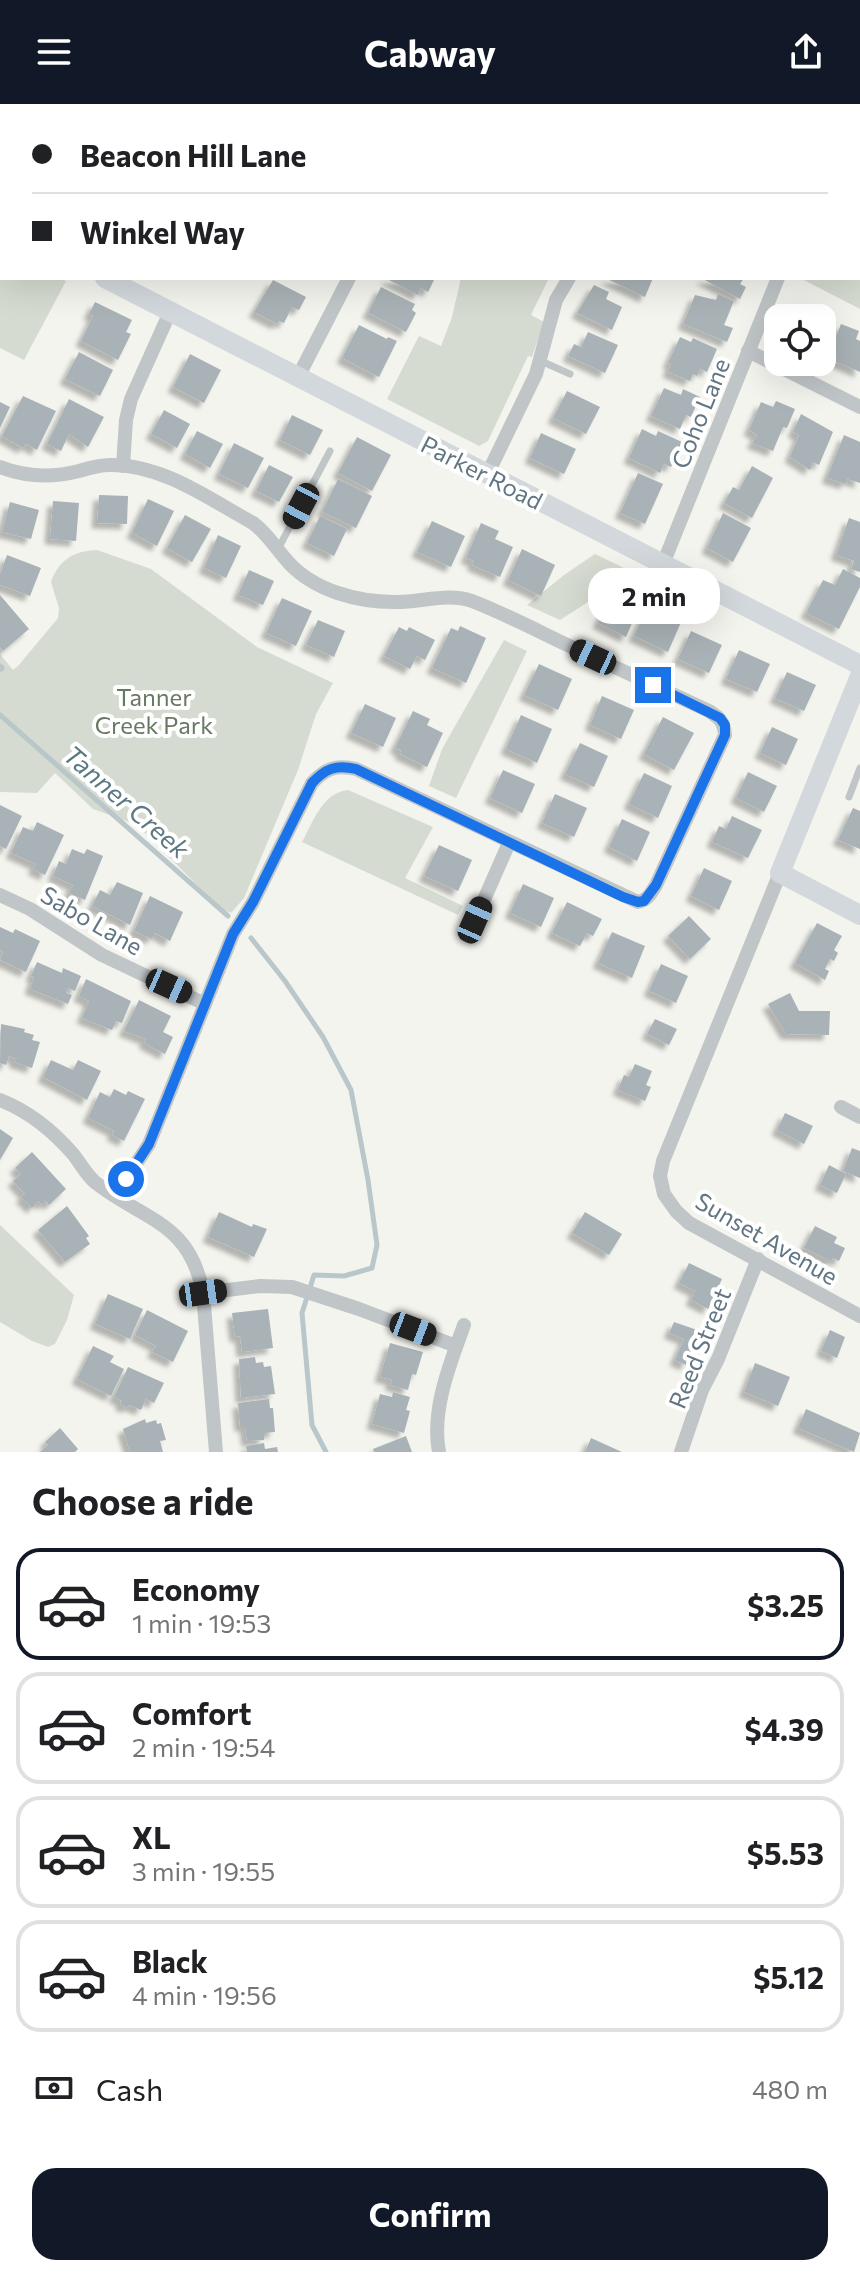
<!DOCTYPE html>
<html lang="en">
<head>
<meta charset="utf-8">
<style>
	body { margin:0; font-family:Commissioner,sans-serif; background:#f2f2f2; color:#202124; height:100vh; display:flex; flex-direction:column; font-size:30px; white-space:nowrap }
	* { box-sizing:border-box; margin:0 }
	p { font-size:26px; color:#757577 }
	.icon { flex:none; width:44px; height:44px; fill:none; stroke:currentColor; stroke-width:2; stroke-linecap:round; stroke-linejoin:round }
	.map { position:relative; height:1348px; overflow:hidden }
	.sheet { display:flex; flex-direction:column; background:#fff; flex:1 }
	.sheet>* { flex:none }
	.hud { position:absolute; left:0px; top:0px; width:860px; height:176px; box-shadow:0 8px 32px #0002; display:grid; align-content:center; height:176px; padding:0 32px; background:#fff }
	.fabs { position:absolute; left:764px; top:200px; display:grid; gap:16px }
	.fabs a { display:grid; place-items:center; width:72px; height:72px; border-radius:16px; background:#fff; box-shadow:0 8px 32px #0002; font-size:40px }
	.end { position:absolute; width:36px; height:36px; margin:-18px; border:10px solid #1a73e8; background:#fff; box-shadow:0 0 0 4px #fff }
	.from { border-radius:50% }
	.bubble { position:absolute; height:56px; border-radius:24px; background:#fff; box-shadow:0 8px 32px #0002; font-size:26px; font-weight:700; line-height:56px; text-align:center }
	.car { position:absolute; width:24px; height:48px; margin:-24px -12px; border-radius:10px; box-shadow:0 0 6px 2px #0007; background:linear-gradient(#222 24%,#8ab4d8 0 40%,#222 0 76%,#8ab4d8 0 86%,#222 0) }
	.hud b { display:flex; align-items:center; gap:28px; height:76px; font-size:30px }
	.hud b+b { border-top:2px solid #e0e0e0 }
	.hud i { width:20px; height:20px; background:#202124 }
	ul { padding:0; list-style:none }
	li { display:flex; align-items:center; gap:24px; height:112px; margin:0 16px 12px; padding:0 16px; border:4px solid #e0e0e0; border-radius:24px }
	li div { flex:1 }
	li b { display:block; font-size:30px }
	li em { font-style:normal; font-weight:700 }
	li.current { border-color:#111827 }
	li>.icon { width:72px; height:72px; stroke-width:1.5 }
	h2 { padding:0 32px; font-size:36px; line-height:96px }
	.pay { display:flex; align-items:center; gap:20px; height:88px; padding:0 32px; font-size:30px }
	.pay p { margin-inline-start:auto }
	.button { display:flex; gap:16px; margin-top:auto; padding:16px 32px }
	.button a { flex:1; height:92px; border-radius:24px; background:#111827; color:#fff; font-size:32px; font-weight:700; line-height:92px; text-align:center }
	header { display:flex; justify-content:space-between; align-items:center; height:104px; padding:0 32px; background:#111827; color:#fff; font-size:36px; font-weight:700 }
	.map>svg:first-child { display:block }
	.green { fill:#d5dbd0 }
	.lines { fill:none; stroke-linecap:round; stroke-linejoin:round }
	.stream { stroke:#b9c7cb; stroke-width:5 }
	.building { fill:#a9b2b6; filter:url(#shadow) }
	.lane { stroke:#c0c5c7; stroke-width:7 }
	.street { stroke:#c0c5c7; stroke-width:14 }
	.secondary { stroke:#d2d8dc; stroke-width:20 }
	.route { stroke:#1a73e8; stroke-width:10 }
	.labels { text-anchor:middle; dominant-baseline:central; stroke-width:8; stroke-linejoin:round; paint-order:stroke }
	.street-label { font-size:24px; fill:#617582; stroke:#fff }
	.park-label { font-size:24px; fill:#677960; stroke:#fff }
	.water-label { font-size:26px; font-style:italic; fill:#5c7880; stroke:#fff }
</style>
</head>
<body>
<header><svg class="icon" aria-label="menu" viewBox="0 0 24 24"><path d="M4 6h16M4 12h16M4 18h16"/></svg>Cabway<svg class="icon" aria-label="share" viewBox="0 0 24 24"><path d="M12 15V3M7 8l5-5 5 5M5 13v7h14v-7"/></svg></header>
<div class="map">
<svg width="860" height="1348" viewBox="0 0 860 1348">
	<defs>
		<filter id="shadow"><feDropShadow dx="-5.5" dy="5.5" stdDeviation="2" flood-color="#0004"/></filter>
	</defs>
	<rect width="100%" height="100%" fill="#f4f4ef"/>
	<g class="green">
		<polygon points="860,121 860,205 800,174 858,174"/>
		<polygon points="0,144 2,174 59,174 66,177 24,256 0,244"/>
		<polygon points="461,174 549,174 531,211 544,218 532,253 528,252 488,337 479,342 387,295 419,232 441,242 452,213"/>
		<path d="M97,446L151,465L257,543L333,579L316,610L298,666L244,794L231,809L220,804L137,721L93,705L55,669L37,689L0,688V550L13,566L18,562L58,514L59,504L51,478C59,456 73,447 97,446Z"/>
		<polygon points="595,450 626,465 588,498 560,516 527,501 564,471"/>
		<polygon points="504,536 527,547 456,694 429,682 442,645"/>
		<path d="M348,686L433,723L405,774L463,802L458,811L302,738C313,718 322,689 348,686Z"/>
		<polygon points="0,1121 74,1191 67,1216 55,1240 48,1243 32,1237 0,1218"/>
	</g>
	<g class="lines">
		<g class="stream">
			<polyline points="0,611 228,812"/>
			<polyline points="251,834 285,877 323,933 351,986 368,1076 377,1141 372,1164 344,1172 314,1171 302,1209 312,1321 326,1348"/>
		</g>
	</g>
	<g class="building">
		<polygon points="385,174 435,174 428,188 421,184 418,191"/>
		<polygon points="605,174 653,174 645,193"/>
		<polygon points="701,174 744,174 740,180 746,183 740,195"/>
		<polygon points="273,176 306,193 299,206 292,203 284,219 279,217 277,220 254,208"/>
		<polygon points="594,181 609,188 606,195 622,203 612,226 577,209"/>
		<polygon points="381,183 415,200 412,206 416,209 406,228 368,209"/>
		<polygon points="718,190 734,197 724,221 733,224 727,238 683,220 695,191 716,196"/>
		<polygon points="95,198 132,216 126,228 131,230 118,256 81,237 93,212 89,210"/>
		<polygon points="801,202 835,216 822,247 822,214 796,214"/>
		<polygon points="841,220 859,227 856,235 860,237 860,268 827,254"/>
		<polygon points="359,221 387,235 388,233 397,237 379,273 342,254"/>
		<polygon points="588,228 618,241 605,269 568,252 574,240 581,243"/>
		<polygon points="680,233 691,238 693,234 717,245 707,268 700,265 697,272 693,270 690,277 668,268 671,260 668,259"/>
		<polygon points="79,248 113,266 100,292 65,275"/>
		<polygon points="190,250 221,266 204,299 173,283"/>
		<polygon points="664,284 681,291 683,285 700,293 691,313 686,311 680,325 651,312"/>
		<polygon points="567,287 600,303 586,330 553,314"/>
		<polygon points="23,292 56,307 37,346 26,340 23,344 2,332"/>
		<polygon points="69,295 104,313 88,343 69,330 61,347 47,340"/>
		<polygon points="776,297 795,305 787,324 783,323 773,347 752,339 757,331 749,326 761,298 773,303"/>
		<polygon points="0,298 10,303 0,324"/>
		<polygon points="164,306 190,320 177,344 151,330"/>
		<polygon points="801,310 833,328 819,361 813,358 810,366 790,353 799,331 793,328"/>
		<polygon points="292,311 323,326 310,351 280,336"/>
		<polygon points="642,325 656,332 658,327 682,338 671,363 664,360 660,369 629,354"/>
		<polygon points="197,327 223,340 210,364 185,350"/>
		<polygon points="541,329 576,345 564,370 530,354"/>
		<polygon points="844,331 860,338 860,379 847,375 846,380 827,374"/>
		<polygon points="357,333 391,351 372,387 338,369"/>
		<polygon points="234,339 264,354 248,384 219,370"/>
		<polygon points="269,361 293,373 279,398 256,387"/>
		<polygon points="752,362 773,374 752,414 724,399 733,383 739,386"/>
		<polygon points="638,369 663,380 645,420 620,409"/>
		<polygon points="338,375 372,392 356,424 322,408"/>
		<polygon points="99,391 128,392 127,420 97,419"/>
		<polygon points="148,395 174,407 157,442 132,429"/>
		<polygon points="53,397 79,399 76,437 50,435"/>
		<polygon points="10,398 39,406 31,435 2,428"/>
		<polygon points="723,409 751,424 733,458 707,444"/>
		<polygon points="185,411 211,425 192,458 167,444"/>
		<polygon points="320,412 347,425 334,452 307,439"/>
		<polygon points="849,414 860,418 860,468 851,465 854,457 836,451"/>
		<polygon points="432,417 465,432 451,463 417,448"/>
		<polygon points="481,419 499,427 495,435 513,443 500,473 472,461 474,457 466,454"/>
		<polygon points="218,431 241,442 226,474 204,464"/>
		<polygon points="522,445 555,461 541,492 508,476"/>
		<polygon points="7,451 41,464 30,492 0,481 0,470"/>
		<polygon points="843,465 860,474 860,483 839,525 806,509 823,476 835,481"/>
		<polygon points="249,466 274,477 263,501 238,491"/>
		<polygon points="612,488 640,501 626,533 598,519"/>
		<polygon points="0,491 29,525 3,547 0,543"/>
		<polygon points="282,494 312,507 296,542 266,529"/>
		<polygon points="649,501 682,516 668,548 634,532"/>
		<polygon points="318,516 345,527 334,553 306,541"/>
		<polygon points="460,522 486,534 466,579 432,564 451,524 458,527"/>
		<polygon points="399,523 407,527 409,523 435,536 425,556 417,552 410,565 384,552"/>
		<polygon points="691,527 722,541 709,569 678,555"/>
		<polygon points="739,546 770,560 757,588 726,575"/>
		<polygon points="539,560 572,575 558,606 524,591"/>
		<polygon points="787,568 816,581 804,607 775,594"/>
		<polygon points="602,592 634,606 621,635 590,621"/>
		<polygon points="365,600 396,614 383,643 351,629"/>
		<polygon points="413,607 430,615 427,621 443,629 427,663 400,650 401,646 395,644"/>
		<polygon points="521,611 552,625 537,659 506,645"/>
		<polygon points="663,613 694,629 674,666 644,650"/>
		<polygon points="772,623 798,635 786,661 760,649"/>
		<polygon points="580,639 608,652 594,683 565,670"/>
		<polygon points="503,666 535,680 522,709 490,694"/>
		<polygon points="748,668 777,682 764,708 736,694"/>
		<polygon points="644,669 672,682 658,714 629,700"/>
		<polygon points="555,690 587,704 574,733 542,719"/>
		<polygon points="0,701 22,712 6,745 0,742"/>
		<polygon points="853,704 860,707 860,745 838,736"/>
		<polygon points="732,712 762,726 748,754 712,738 719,722 726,725"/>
		<polygon points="622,715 650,728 637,757 609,743"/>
		<polygon points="37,718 64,731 45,771 33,765 36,760 11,749 23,723 33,727"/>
		<polygon points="439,741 472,756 458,787 424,772"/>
		<polygon points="72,745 84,750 87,745 103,752 85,796 69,789 73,781 53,772 59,757 66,760"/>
		<polygon points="704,764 732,777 719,806 691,792"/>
		<polygon points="117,778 143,789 130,821 92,802 100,786 110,791"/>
		<polygon points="523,780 554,794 541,823 510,809"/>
		<polygon points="150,792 183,808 170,837 155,829 152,835 134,827"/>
		<polygon points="567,798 602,815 593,832 587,829 580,842 552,829"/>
		<polygon points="689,812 711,835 690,855 668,832"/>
		<polygon points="817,819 842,832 834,846 838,849 834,857 830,855 825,865 829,867 825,876 795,859"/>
		<polygon points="0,823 13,829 15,825 40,837 26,868 0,856 3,848 0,846"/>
		<polygon points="612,828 645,842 632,874 598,859"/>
		<polygon points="37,858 62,869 63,864 81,872 75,887 68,884 66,889 72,891 68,900 30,885 34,873 31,872"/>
		<polygon points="661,860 688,872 676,899 649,887"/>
		<polygon points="86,875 131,897 122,919 116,917 112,926 82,914 89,897 79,892"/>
		<polygon points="790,889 799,907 830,907 829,931 786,930 768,900"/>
		<polygon points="139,896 171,912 163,928 173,933 165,950 144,939 146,935 124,927"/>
		<polygon points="655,915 677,925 669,941 647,930"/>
		<polygon points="1,920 25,925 24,928 34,931 32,936 40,938 32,964 14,958 15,954 9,952 6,961 0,959"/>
		<polygon points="51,956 73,966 78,956 101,967 87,996 43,973"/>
		<polygon points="635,960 652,967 646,981 651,983 645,997 618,986 624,971 629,973"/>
		<polygon points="114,985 126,991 128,987 145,995 124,1037 112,1031 114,1027 88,1014 100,988 110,993"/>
		<polygon points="785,1009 813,1022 804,1040 777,1026"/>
		<polygon points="0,1025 13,1034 0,1056"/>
		<polygon points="852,1044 860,1047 860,1074 843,1067"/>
		<polygon points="32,1048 66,1085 49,1101 46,1097 42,1101 39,1097 32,1104 21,1093 25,1090 13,1077 21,1070 15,1064"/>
		<polygon points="829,1061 846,1070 837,1089 820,1081"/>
		<polygon points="67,1102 89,1132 86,1134 90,1140 65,1158 38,1126"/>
		<polygon points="219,1108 252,1123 253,1120 267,1125 254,1153 208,1133"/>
		<polygon points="585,1108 622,1130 609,1151 572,1129"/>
		<polygon points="815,1122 837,1133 834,1139 845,1144 839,1157 833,1154 831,1157 804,1144"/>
		<polygon points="689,1159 722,1175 708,1205 691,1196 695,1187 679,1179"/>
		<polygon points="108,1190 143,1205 130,1235 95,1220"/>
		<polygon points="268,1205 273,1244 242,1248 240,1232 235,1233 232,1209"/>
		<polygon points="147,1206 188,1227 173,1258 152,1248 156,1242 135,1231"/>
		<polygon points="674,1218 700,1227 686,1261 675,1256 684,1235 669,1229"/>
		<polygon points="830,1226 845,1233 837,1254 821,1247"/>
		<polygon points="390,1239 423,1248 416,1271 412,1270 408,1286 390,1281 392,1276 380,1273"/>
		<polygon points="93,1242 114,1252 110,1258 124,1265 111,1292 77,1275"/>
		<polygon points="255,1253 256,1259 263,1258 264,1263 271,1262 275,1290 241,1294 239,1255"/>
		<polygon points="755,1259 790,1273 778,1302 744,1288"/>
		<polygon points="128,1263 164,1279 154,1299 146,1295 141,1306 129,1301 127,1304 120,1300 122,1297 114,1293"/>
		<polygon points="393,1288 410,1293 406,1306 410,1307 404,1329 372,1320 380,1290 392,1293"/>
		<polygon points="269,1295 270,1304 273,1304 275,1328 264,1329 264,1336 247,1337 245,1322 240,1322 238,1299"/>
		<polygon points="806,1305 860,1329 854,1348 798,1324"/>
		<polygon points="145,1315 146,1319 156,1316 157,1320 161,1319 166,1336 160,1337 163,1348 130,1348 123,1325"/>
		<polygon points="60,1324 78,1345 75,1348 40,1348 48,1341 45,1338"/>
		<polygon points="406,1332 412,1348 374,1348 373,1345"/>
		<polygon points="591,1334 622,1348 585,1348"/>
		<polygon points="264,1339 265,1345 277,1343 278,1348 247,1348 246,1342"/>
	</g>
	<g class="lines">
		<g class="lane">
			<polyline points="541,257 570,270"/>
			<polyline points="278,445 330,347"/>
			<polyline points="0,563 1,564"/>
			<polyline points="849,693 860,664"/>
		</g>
		<g class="street">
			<polyline points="858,111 860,110"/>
			<polyline points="748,247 860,303"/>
			<polyline points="298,273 349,174"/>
			<polyline points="123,362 126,316 131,295 170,208"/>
			<path d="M0,363C26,373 52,374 79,367C89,364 99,361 110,361C162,360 209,395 253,419C268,430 276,445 289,459C315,487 358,498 394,498C420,499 447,488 472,497C503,509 532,524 561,538C610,561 660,584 709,607C720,614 724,618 725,631L656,781C651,789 648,796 638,798L356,665C336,660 325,665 312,679L253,798L233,830L149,1040L115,1092"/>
			<polyline points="487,371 536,270 556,196 569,174"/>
			<polyline points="663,460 778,174"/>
			<polyline points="780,769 663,1057 660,1072 664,1090 676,1107 689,1119 860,1212"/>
			<polyline points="0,791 30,805 102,851 205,900"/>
			<polyline points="475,816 509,739"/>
			<path d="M0,996C28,1007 53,1027 73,1050C81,1060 87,1072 96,1079C145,1117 190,1118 203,1189L216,1348"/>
			<polyline points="841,1003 860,1013"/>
			<polyline points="203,1189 260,1182 292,1183 359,1205 456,1242"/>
			<path d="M439,1348C431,1306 450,1260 464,1221"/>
			<polyline points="681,1348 702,1286 718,1255 758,1155"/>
		</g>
		<g class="secondary">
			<polyline points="0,120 2,121"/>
			<polyline points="105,174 860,561"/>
			<polyline points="860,572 780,769 860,811"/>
		</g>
	</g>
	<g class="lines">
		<path class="route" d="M126,1075L149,1040L233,830L253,798L312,679C325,665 336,660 356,665L623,793L638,798L644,797L656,781L725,631V621L720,614L653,581"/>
	</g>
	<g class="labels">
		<g class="street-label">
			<text transform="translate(700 309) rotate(-68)">Coho Lane</text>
			<text transform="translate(482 368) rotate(27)">Parker Road</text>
			<text transform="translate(92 816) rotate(30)">Sabo Lane</text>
			<text transform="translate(767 1134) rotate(30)">Sunset Avenue</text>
			<text transform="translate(699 1244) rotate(-68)">Reed Street</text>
		</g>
		<g class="park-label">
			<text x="154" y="592">Tanner<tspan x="154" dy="28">Creek Park</tspan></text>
		</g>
		<g class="water-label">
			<text transform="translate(127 697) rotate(41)">Tanner Creek</text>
		</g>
	</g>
</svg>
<div class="fabs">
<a><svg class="icon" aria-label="locate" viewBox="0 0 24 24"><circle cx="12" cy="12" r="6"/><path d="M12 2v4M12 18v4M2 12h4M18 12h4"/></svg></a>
</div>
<i class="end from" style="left:126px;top:1075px"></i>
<i class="end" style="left:653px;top:581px"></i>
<div class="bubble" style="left:588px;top:464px;width:132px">2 min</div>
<i class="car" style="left:301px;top:402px;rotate:208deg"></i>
<i class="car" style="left:593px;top:553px;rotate:295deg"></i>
<i class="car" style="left:475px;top:816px;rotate:24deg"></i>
<i class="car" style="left:169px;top:882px;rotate:114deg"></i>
<i class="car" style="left:203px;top:1189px;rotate:82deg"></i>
<i class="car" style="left:413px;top:1225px;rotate:111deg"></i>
<div class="hud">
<b><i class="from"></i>Beacon Hill Lane</b>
<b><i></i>Winkel Way</b>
</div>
</div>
<section class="sheet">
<h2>Choose a ride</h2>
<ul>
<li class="current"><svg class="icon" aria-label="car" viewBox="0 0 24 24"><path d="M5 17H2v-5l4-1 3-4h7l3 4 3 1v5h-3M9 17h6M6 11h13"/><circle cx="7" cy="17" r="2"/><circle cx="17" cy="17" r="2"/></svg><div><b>Economy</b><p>1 min · 19:53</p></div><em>$3.25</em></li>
<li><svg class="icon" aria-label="car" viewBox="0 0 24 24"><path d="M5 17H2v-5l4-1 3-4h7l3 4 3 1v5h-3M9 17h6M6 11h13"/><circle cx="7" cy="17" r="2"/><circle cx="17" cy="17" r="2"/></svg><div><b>Comfort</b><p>2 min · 19:54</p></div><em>$4.39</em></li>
<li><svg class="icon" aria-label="car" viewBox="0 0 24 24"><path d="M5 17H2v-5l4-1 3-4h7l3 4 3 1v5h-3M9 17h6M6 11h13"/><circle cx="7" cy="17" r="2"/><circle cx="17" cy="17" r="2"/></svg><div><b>XL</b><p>3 min · 19:55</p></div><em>$5.53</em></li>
<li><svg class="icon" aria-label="car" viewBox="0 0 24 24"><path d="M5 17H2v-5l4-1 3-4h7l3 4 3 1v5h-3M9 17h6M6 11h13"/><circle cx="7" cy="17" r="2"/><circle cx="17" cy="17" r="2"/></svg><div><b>Black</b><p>4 min · 19:56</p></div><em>$5.12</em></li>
</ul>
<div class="pay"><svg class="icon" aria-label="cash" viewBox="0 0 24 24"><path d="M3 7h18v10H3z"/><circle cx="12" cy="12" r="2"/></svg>Cash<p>480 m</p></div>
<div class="button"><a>Confirm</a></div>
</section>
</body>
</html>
